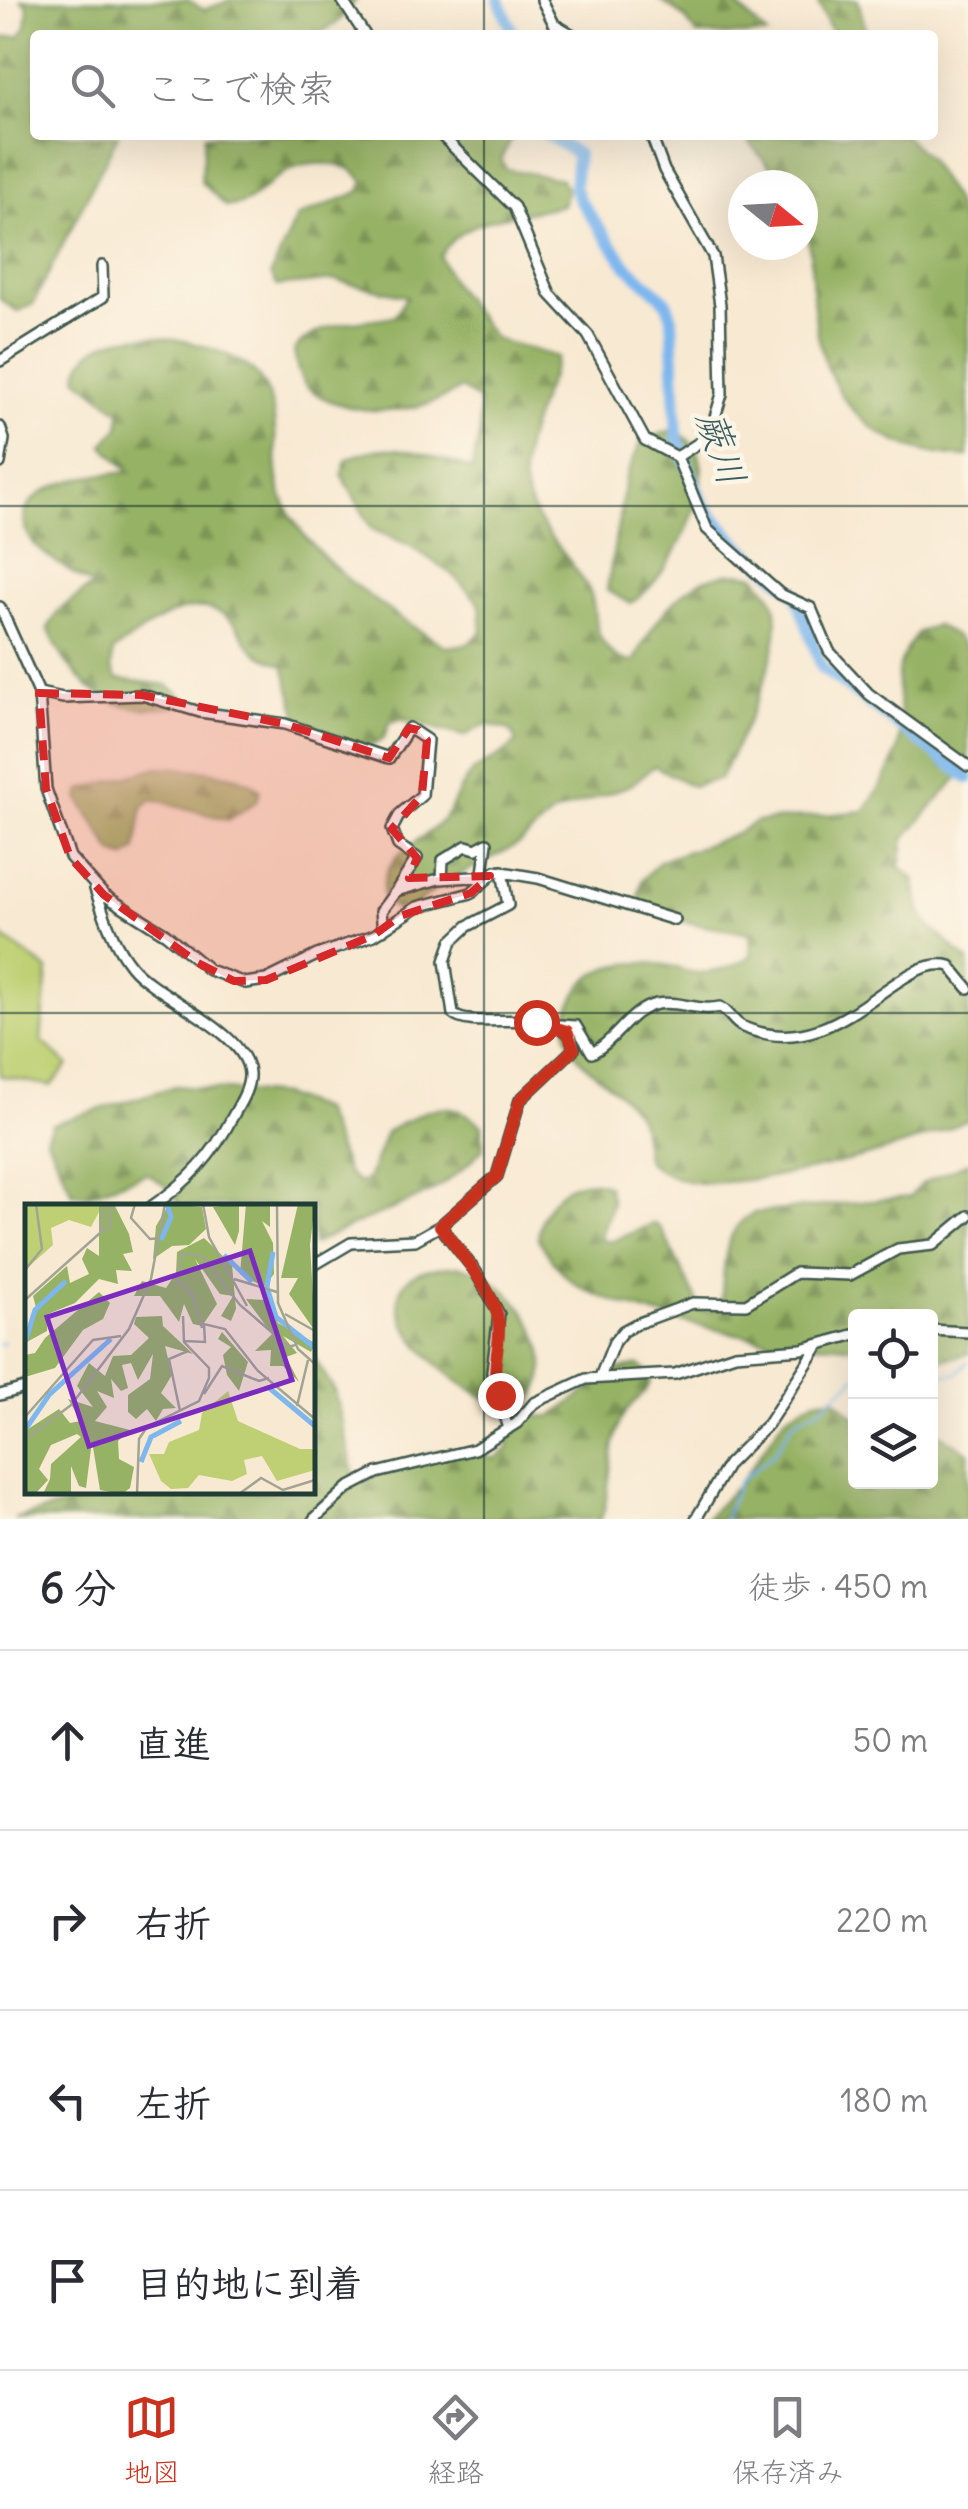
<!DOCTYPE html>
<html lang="ja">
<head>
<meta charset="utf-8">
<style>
  :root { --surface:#fff; --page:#f7f7f7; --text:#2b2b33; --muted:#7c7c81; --line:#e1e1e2; --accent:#c8321e }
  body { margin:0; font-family:Delius,"Klee One",sans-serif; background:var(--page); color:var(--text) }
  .controls { position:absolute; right:30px; bottom:30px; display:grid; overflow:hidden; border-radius:10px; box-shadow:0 10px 40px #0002 }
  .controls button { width:90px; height:90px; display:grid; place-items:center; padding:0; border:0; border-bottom:2px solid var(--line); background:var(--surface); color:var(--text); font:50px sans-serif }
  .compass { position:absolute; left:728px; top:170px; width:90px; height:90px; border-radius:50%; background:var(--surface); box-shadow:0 10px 40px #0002; rotate:108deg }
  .stop { position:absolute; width:30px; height:30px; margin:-22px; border:8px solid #c8321e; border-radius:50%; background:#fff }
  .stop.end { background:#c8321e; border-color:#fff; box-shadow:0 2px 10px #0008 }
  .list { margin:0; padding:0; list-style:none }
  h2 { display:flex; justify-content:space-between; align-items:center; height:130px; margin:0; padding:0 40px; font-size:42px }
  h2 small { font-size:32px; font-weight:400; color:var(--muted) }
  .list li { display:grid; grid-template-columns:65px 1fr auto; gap:30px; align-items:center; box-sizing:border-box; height:180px; padding:0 40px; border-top:2px solid var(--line) }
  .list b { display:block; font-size:38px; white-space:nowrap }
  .list em { font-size:32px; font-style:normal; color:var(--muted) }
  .icon { flex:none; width:55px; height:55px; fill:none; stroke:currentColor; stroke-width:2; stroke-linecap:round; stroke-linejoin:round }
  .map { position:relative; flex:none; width:968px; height:1519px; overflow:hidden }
  .search { position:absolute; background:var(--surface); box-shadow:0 10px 40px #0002; left:30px; right:30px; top:30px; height:110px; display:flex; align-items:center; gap:25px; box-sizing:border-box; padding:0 35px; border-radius:10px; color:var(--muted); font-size:38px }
  .sheet { height:850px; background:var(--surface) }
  nav { display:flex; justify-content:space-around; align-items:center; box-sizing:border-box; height:140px; border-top:2px solid var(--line); background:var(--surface); font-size:28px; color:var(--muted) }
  nav a { display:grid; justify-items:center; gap:5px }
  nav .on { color:var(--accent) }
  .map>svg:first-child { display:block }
</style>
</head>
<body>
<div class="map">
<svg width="968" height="1519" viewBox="0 0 968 1519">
  <defs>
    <pattern id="forest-firs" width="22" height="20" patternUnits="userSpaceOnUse" patternTransform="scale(2.5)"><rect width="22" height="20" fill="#96b265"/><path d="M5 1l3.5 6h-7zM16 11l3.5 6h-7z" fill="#7a9254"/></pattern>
  </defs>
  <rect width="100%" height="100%" fill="#fcf5e5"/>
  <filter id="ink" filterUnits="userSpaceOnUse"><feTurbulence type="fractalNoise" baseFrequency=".01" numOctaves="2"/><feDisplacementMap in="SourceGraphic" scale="20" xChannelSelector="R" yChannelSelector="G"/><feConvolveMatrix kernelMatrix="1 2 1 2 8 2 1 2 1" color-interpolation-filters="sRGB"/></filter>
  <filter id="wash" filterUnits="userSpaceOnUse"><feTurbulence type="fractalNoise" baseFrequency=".0048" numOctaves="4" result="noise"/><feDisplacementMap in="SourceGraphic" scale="40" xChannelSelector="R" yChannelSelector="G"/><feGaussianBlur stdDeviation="2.25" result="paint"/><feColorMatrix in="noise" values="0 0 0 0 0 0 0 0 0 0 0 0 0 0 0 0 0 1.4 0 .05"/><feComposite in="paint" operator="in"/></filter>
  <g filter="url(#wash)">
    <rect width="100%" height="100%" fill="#f8e9d2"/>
    <path fill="#bed073" stroke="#6e8654" stroke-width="2.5" d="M0,935L48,970L41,1040L68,1065L51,1086L0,1076Z"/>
    <path fill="url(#forest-firs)" stroke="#5a784c" stroke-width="2.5" d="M21,0H188L204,10L231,0H356L338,22L317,35H35V135H118L33,304L17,312L0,299V38L19,36L26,27L28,6Z
      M660,0H732L767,35H697L684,17Z
      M817,0H858L867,35H833Z
      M205,135H513L501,159L506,169L561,179L567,189L562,205C522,216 461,214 440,257L453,284L495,339L558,357C546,393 521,438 523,476C525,521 570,553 589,590C597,606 593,627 603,642C610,654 620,661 634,662C657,613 695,562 756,576C761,584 771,593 774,602C789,646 740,739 720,779L692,786L654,766L631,785L554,813L519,844L445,882L412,908L394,909L383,895C383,846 425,846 448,813C457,800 459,785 472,773C487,760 499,761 516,742L510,730L486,724L464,736L401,719L390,722L383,739L372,746L345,741L298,718L284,666C273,660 257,656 250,646C243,638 240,628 232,621C192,585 148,629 113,651L111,668L117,679L166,685L180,694V706C113,719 73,687 48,628L59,610L92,586C74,572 42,557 30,538C0,485 99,473 130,472L103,445L119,427L120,411L77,378C89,308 227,340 258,376C281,403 273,447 278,479C287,548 392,615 447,647L468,644L482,632L480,604L453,575L411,546L372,529L342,475L346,460C392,436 427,456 472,469L480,433L479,401L461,388C423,415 353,419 312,391C299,383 296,364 294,350C320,320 358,323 395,316L407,296L334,280L277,286L271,274L297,217L359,192L364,182C354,169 347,166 331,164C269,158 266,207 226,206L201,182Z
      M743,135H904L928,159L954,200L968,238V457C878,454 826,406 815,316C812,295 813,274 810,254C807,230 803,209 803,185H785Z
      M675,429C684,436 697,446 700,459C711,497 664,587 630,603L607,590L626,477L642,440Z
      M936,625L956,637L968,651V766L904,839L900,867L915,880L919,908L927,924L968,961V1120C898,1152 788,1180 711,1183C687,1184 664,1175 647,1161C643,1148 644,1126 638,1116C608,1069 535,1057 580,988C597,963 637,960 665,965C677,967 689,974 702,973C721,972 736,966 751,956L750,933C712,927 668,924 638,899L642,880L660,861L736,834L755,822L864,811C878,791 895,767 899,742C906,692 882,680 918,632Z
      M158,767C183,768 248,771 260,791L257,801L228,820L152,799L143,806L136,850L125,858L113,853L79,799L81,790Z
      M176,1086L282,1095L322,1110L348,1174L359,1183L368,1179L386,1132C424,1112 445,1092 482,1125L483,1148C436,1206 374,1209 313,1245L312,1206H180L172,1190L147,1173L86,1195L73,1193L46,1138L52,1124Z
      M968,1162V1354L931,1362L930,1316H856L855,1348C836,1343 822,1345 802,1344C758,1342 604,1307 572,1281C557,1269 548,1254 538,1239C539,1204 572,1169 608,1186L612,1203L600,1239L610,1242L655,1223L662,1230L701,1310L712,1311L721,1305C725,1272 720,1229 754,1213L910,1197L921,1184Z
      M459,1266C513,1275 575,1360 525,1408C470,1411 350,1303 420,1272C431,1267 447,1268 459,1266Z
      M313,1356L335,1391L356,1483C402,1464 444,1437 494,1459L507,1450L512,1428L530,1415L552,1417L613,1371L639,1365L651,1375C650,1395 633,1399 624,1414C607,1444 613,1487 601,1519H14L117,1492H312Z
      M817,1399H836L855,1417L856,1482H930L931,1429L968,1452V1519H705L741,1482L787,1415Z"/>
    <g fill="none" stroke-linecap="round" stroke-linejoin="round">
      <path stroke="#7db7ee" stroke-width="2.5" d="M0,1344L3,1343
        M930,1376L956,1374L968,1362
        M724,1519L739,1482L774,1453L794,1421L823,1406L856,1377"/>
      <path stroke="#7db7ee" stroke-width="12" d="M499,0L514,35
        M547,135L577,154L574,186L578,198L627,266L666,301L672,318L677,437L703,504L732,538L796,594L822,668L968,778"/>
    </g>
  </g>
  <g filter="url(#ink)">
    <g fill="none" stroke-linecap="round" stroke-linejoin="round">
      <defs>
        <path id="minor" d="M342,0L365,35
          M542,0L554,24L573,35
          M441,135L514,207L550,294L588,335L645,440L677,457L707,529L780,594L811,608L829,651L869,694L968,766
          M651,135L664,170L713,256L720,305L722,394L713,424L700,442L677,457
          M0,361L103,297L102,266
          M0,427L4,439L0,463
          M0,607L39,693L46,789L70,857L104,895L166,934L209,970L245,983L266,980L317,955L374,935L417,907L471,893L496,871L538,878L675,920
          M39,693L63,698L142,695L200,712L285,724L389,758L409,728L427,740L422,795L400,814L392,829L398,845L417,858L396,891L439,879L490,876
          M442,879L443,860L466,846L476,849L487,843L483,873
          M95,889C104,915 113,944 131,966C156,997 246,1031 249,1073C250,1088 240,1103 233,1116C213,1155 189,1182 152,1206
          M383,930L381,911L396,891
          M560,1025L576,1026L592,1053C616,1041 630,1009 657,1004C679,1000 697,1012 720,1007C730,1012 733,1023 743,1027C840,1067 895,952 950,966L968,988
          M440,1226L476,1272L499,1314L492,1372L508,1429
          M312,1266L351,1243L415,1240L440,1226L497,1176L520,1100L574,1049L571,1035C538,1007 471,1031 453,1014L445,961L452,941L468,926L508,905L502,871
          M930,1330L968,1332
          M600,1377L614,1342L623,1331L636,1324L693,1303L746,1304L796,1273L850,1275L898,1249L933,1245L968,1216
          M0,1395L28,1387
          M314,1519L348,1488L377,1473L475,1449L517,1423L534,1403L586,1379L675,1374L735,1354L802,1349L856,1334
          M696,1519L728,1464L768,1424L819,1345"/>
      </defs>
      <use href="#minor" stroke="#40574c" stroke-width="14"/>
      <use href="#minor" stroke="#fff" stroke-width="9"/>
    </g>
  </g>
  <g fill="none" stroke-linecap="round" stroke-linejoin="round" filter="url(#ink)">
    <path stroke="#c8321e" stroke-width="12" d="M500,1395C488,1367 503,1346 498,1318C495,1294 456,1246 440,1226L497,1176L520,1100L574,1049L567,1031L536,1022"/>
  </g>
  <path fill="#d62828" fill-opacity="0.2" stroke="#d62828" stroke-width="8" stroke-dasharray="20 12" stroke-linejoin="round" d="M39,693L142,695L285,724L389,758L409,728L418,730L427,740L422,795L392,829L417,858L409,878L490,876L471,893L400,916L374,935L266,980L234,981L198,963L104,895L70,857L46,789Z"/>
  <path fill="none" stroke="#1f3d34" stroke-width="2.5" stroke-opacity="0.55" d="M484,0V35M484,135V1519M0,506H968M0,1013H968"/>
  <g text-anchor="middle" stroke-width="9" stroke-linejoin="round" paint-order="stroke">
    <g font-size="38" font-style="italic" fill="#365c62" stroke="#fcf5e5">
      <text transform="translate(721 448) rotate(71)" y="13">蕨川</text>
    </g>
  </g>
  <g transform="translate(25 1204)">
    <rect width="290" height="290" fill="#f8e9d2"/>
    <path d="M0,0H74L75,6L66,23L44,16L26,24L28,41L0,66ZM203,187L213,217L275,245H290V266L252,277L237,252L219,256L222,270L207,277L174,271L163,284L146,285L136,277L124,250H139L144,238L174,226L177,209Z" fill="#bed073"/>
    <path d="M74,0H89L104,30L108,48L98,50L107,67L91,66L93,80L74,75L50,99L23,110L22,127L0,139L12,107L8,92L42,62L45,79L64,70L57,55L62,44L74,52ZM144,0L177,3L181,25L164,41L147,42L128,55L131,22ZM214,0V27L210,41L188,3ZM221,0H245V23L237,17L248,39L249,70L239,83L215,70ZM273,0H290L285,41L290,127L264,90L273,74H256ZM179,34L207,61L211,105L206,117L196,112L208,92L195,90L170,55L192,100L177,122L168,120L159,100L154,118L135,92H109L117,77L141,84L151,69L152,48ZM74,88L85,99L78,115L58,126L30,164L0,173V151L10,149L20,134ZM221,95L242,96L253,119L290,139L286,148L258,132L272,149L261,153L274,178L258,162H245L246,146L230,147L247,130ZM137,112L138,122L168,150L140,142L147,171L136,189L151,204L138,205L131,217L122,205L111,215L103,208V191L125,175L128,150L113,176L106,159L97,161L103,184L96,187L86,175L89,194L72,187L82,203L70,217L105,226L93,237L94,255L109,263L105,284L97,290L75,286L67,237L61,284L54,282L46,262V289L18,290L25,275L26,260L56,233L52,230L26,241L14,265L23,276L10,290H0V227L34,205L45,219L56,217L43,195L68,203L52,182L64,159L80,172L88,152L106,151L124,134L109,120L111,113ZM197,128L223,158L214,187L202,171L198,151L206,143L193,135Z" fill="#96b265"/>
    <path fill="none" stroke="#7db7ee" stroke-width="5" d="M136,36L146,13L142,0M248,48L242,83L251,113L290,144M199,51L227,78M0,138L10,106L41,77M243,183L290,222M0,226L24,191L86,135M116,258L126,233L156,217"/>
    <path fill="none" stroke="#a1a493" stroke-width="2.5" d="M110,0L106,14L125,35L135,34M178,0L184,33L222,102M252,0L253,99L273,145L290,160M76,27L85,24L87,0M0,66L17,45L11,0M209,75L252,88M0,96L75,29L80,0M260,110L290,127M177,124L168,92L152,76L157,50L177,52L215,101L264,143L270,141M159,137L180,138L179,120L200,125L233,167L290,215M179,190L197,162L234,177L244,174M272,202L283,156M155,207L144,155L163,147M0,213L68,136L96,132M0,236L46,201L104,125L126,75L140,0M112,290L114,235L122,223L174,197L184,174V164L159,138L158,112M214,290L236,274L258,286L290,276"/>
    <path fill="#7b2cbf" fill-opacity="0.15" stroke="#7b2cbf" stroke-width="5" d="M225,47L267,176L64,242L22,113Z"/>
    <rect width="290" height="290" fill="none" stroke="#1f3d34" stroke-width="5"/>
  </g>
</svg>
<div class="controls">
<button><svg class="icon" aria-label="locate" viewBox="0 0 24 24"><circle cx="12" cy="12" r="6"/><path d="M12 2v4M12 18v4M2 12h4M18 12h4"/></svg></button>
<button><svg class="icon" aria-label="layers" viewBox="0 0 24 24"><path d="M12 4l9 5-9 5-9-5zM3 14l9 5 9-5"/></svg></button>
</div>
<svg class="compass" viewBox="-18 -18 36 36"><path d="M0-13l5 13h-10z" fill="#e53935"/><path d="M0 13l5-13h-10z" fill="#7c7c81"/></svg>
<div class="stop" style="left:536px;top:1022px"></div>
<div class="stop end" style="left:500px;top:1395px"></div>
<div class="search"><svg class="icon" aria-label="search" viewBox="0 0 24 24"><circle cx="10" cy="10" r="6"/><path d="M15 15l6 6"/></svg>ここで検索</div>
</div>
<section class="sheet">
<h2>6 分<small>徒歩 · 450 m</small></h2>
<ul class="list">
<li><svg class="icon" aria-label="ahead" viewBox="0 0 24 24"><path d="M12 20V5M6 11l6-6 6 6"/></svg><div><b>直進</b></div><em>50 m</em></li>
<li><svg class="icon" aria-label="right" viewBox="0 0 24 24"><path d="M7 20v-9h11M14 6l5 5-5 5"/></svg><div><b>右折</b></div><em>220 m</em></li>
<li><svg class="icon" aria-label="left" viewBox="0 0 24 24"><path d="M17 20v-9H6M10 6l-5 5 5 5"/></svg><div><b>左折</b></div><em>180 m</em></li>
<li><svg class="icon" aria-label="arrive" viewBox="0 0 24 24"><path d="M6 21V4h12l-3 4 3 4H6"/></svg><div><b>目的地に到着</b></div></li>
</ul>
</section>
<nav>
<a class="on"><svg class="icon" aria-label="map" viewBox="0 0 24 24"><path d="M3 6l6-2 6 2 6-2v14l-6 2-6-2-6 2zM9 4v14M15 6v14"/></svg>地図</a>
<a><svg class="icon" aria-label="directions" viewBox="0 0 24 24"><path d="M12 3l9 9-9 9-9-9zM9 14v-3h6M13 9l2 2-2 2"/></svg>経路</a>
<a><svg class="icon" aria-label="saved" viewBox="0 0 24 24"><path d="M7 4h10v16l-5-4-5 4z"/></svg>保存済み</a>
</nav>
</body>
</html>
